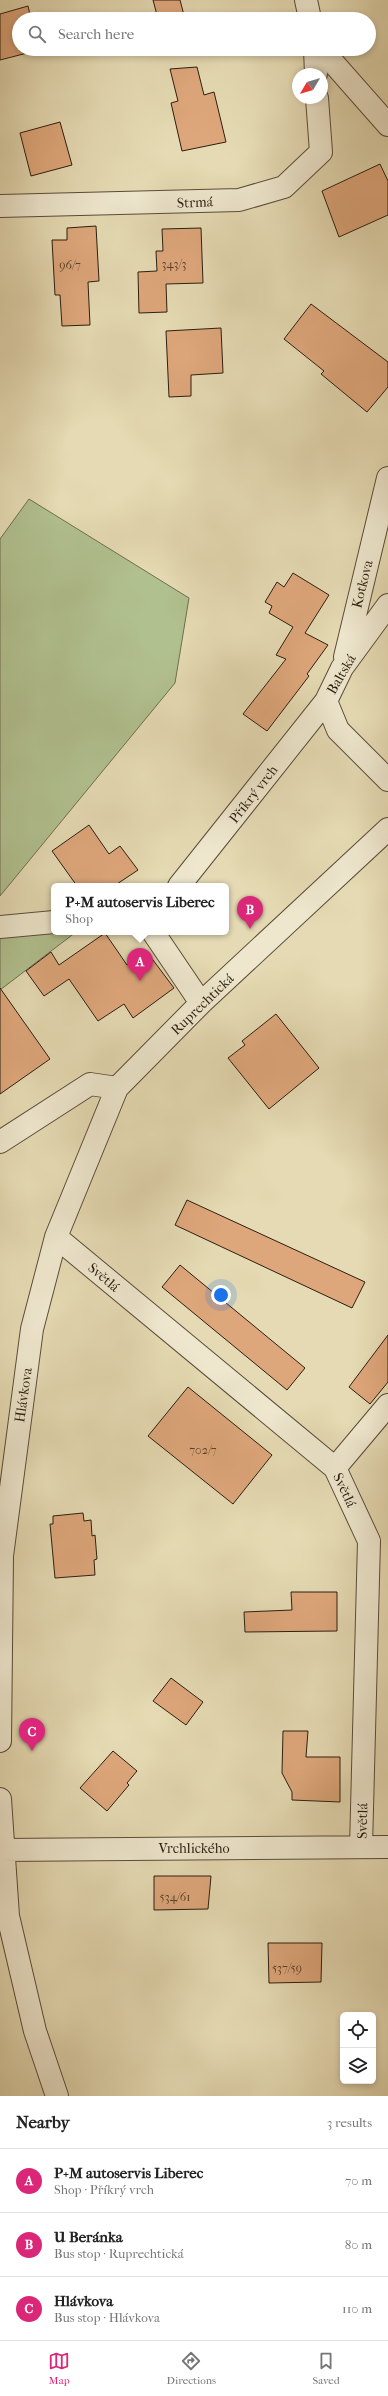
<!DOCTYPE html>
<html lang="en">
<head>
<meta charset="utf-8">
<style>
  :root { --surface:#fff; --page:#f6f6f6; --text:#222; --muted:#767676; --line:#e0e0e0; --accent:#db2777 }
  body { margin:0; font-family:"IM FELL French Canon",serif; background:var(--page); color:var(--text) }
  .controls { position:absolute; right:12px; bottom:12px; display:grid; overflow:hidden; border-radius:6px; box-shadow:0 2px 6px #0003 }
  .controls button { width:36px; height:36px; display:grid; place-items:center; padding:0; border:0; border-bottom:1px solid var(--line); background:var(--surface); color:var(--text); font:20px sans-serif }
  .compass { position:absolute; left:292px; top:68px; width:36px; height:36px; border-radius:50%; background:var(--surface); box-shadow:0 2px 6px #0003; rotate:232deg }
  .you { position:absolute; left:221px; top:1295px; width:14px; height:14px; margin:-10px; border:3px solid #fff; border-radius:50%; background:#1a73e8; box-shadow:0 0 0 6px #1a73e833 }
  .badge { display:grid; place-items:center; width:26px; height:26px; border-radius:50%; background:var(--accent); color:#fff; font-size:13px; font-weight:700 }
  .pin { position:absolute; translate:-50% -33px; filter:drop-shadow(0 1px 2px #0008) }
  .pin::after { content:''; position:absolute; top:21px; width:14px; height:12px; background:inherit; clip-path:polygon(0 0,100% 0,50% 100%) }
  .popup { position:absolute; left:51px; top:883px; width:178px; height:52px; box-sizing:border-box; display:grid; place-content:center; border-radius:6px; background:var(--surface); filter:drop-shadow(0 1px 3px #0005); font-size:13px; white-space:nowrap; color:var(--muted) }
  .popup b { font-size:15px; color:var(--text) }
  .popup::after { content:''; position:absolute; left:50%; top:100%; margin-left:-8px; border:8px solid transparent; border-top-color:var(--surface) }
  .list { margin:0; padding:0; list-style:none }
  h2 { display:flex; justify-content:space-between; align-items:center; height:52px; margin:0; padding:0 16px; font-size:17px }
  h2 small { font-size:13px; font-weight:400; color:var(--muted) }
  .list li { display:grid; grid-template-columns:26px 1fr auto; gap:12px; align-items:center; box-sizing:border-box; height:64px; padding:0 16px; border-top:1px solid var(--line) }
  .list b { display:block; font-size:15px; white-space:nowrap }
  .list p { margin:0; font-size:13px; white-space:nowrap; color:var(--muted) }
  .list em { font-size:13px; font-style:normal; color:var(--muted) }
  .icon { flex:none; width:22px; height:22px; fill:none; stroke:currentColor; stroke-width:2; stroke-linecap:round; stroke-linejoin:round }
  .map { position:relative; flex:none; width:388px; height:2096px; overflow:hidden }
  .search { position:absolute; background:var(--surface); box-shadow:0 2px 6px #0003; left:12px; right:12px; top:12px; height:44px; display:flex; align-items:center; gap:10px; box-sizing:border-box; padding:0 14px; border-radius:22px; color:var(--muted); font-size:15px }
  .sheet { height:244px; background:var(--surface) }
  nav { display:flex; justify-content:space-around; align-items:center; box-sizing:border-box; height:56px; border-top:1px solid var(--line); background:var(--surface); font-size:11px; color:var(--muted) }
  nav a { display:grid; justify-items:center; gap:2px }
  nav .on { color:var(--accent) }
  .map>svg:first-child { display:block }
</style>
</head>
<body>
<div class="map">
<svg width="388" height="2096" viewBox="0 0 388 2096">
  <rect width="100%" height="100%" fill="#e5dab3"/>
  <filter id="stains"><feTurbulence type="fractalNoise" baseFrequency=".005" numOctaves="4"/><feColorMatrix values="0 0 0 0 .2 0 0 0 0 .09 0 0 0 0 .02 0 0 0 .5 -.17"/></filter>
  <radialGradient id="worn" r=".72"><stop offset=".6" stop-color="#630" stop-opacity="0"/><stop offset="1" stop-color="#630" stop-opacity=".3"/></radialGradient>
  <path fill="#b1c08f" stroke="#6e6f50" d="M29,499L189,598L175,683L0,896V539Z
    M54,932H76L0,990V934Z"/>
  <path fill="#dea77b" stroke="#2b1e10" d="M153,0H180L185,19H158Z
    M28,6L31,19H19V49L39,50L0,60V14Z
    M165,49H180L166,53Z
    M197,67L204,95L214,92L226,142L182,151L171,103L178,101L170,69Z
    M60,122L72,165L31,176L20,133Z
    M380,164L388,181V215L339,237L322,191Z
    M96,226L99,281L88,282L90,325L62,326L60,295H55L52,240H67V228Z
    M201,228L203,283L166,284L167,312L139,313L138,272L157,271L156,251H163L162,229Z
    M311,304L388,362V387L367,412L321,374L324,371L284,339Z
    M221,328L223,373L191,375V396L169,397L166,331Z
    M293,573L329,595L305,633L328,645L307,674L309,676L267,731L243,714L286,659L276,655L293,627L269,613L272,606L265,602L277,582L284,587Z
    M89,825L109,854L120,846L138,870L114,886H77L52,851Z
    M105,933L127,965L147,952L174,988L133,1018L124,1004L98,1021L69,979L44,996L26,971L51,952L59,965Z
    M0,988L50,1059L0,1094Z
    M276,1014L319,1068L269,1109L228,1058L245,1045L242,1041Z
    M187,1200L365,1282L352,1308L175,1225Z
    M180,1265L305,1368L287,1390L162,1287Z
    M388,1335V1382L370,1404L349,1387Z
    M188,1387L272,1455L233,1504L148,1436Z
    M83,1513L84,1521L91,1520L92,1536L95,1535L97,1559L94,1560L95,1575L55,1578L50,1524H53V1516Z
    M291,1592H337V1631L245,1632L244,1612L292,1610Z
    M171,1678L203,1702L186,1725L153,1701Z
    M283,1731H308L306,1757H340V1802L292,1800V1792L282,1773Z
    M113,1751L137,1771L127,1783L129,1785L107,1811L80,1788Z
    M154,1876H211L208,1909L154,1910Z
    M268,1943H322L321,1982L269,1983Z"/>
  <g fill="none" stroke-linecap="round" stroke-linejoin="round">
    <defs>
      <path id="minor" d="M306,0L310,19
        M315,49L316,74
        M321,49L388,125
        M0,206L239,200L284,187L321,152L317,98
        M388,605L342,668L326,701L338,730L388,780
        M345,657L388,478
        M179,886L326,701
        M0,927L54,922
        M153,932L201,1003
        M0,1142L90,1084L117,1088
        M56,1237L335,1468L369,1541L361,1847
        M335,1468L388,1405
        M0,1741L2,1556L32,1329L56,1237L117,1088L201,1003L388,829
        M0,1799L8,1916L35,2031L57,2096
        M0,1850L388,1847"/>
    </defs>
    <use href="#minor" stroke="#5a4d39" stroke-width="24"/>
    <use href="#minor" stroke="#eee7ce" stroke-width="22"/>
  </g>
  <g text-anchor="middle" stroke-width="3" stroke-linejoin="round" paint-order="stroke">
    <g font-size="12" fill="#58402b">
      <text x="174" y="268">343/3</text>
      <text x="70" y="269">96/7</text>
      <text x="203" y="1454">702/7</text>
      <text x="175" y="1901">534/61</text>
      <text x="287" y="1972">537/59</text>
    </g>
    <g font-size="14" fill="#2b1e10" stroke="#eee7ce">
      <text transform="translate(195 202) rotate(-2)" y="5">Strmá</text>
      <text transform="translate(362 584) rotate(-76)" y="5">Kotkova</text>
      <text transform="translate(341 674) rotate(-60)" y="5">Baltská</text>
      <text transform="translate(253 794) rotate(-52)" y="5">Příkrý vrch</text>
      <text transform="translate(202 1004) rotate(-44)" y="5">Ruprechtická</text>
      <text transform="translate(104 1277) rotate(40)" y="5">Světlá</text>
      <text transform="translate(23 1395) rotate(-82)" y="5">Hlávkova</text>
      <text transform="translate(345 1490) rotate(65)" y="5">Světlá</text>
      <text transform="translate(362 1821) rotate(-89)" y="5">Světlá</text>
      <text x="194" y="1853">Vrchlického</text>
    </g>
  </g>
  <rect width="100%" height="100%" filter="url(#stains)"/>
  <rect width="100%" height="100%" fill="url(#worn)"/>
</svg>
<div class="controls">
<button><svg class="icon" aria-label="locate" viewBox="0 0 24 24"><circle cx="12" cy="12" r="6"/><path d="M12 2v4M12 18v4M2 12h4M18 12h4"/></svg></button>
<button><svg class="icon" aria-label="layers" viewBox="0 0 24 24"><path d="M12 4l9 5-9 5-9-5zM3 14l9 5 9-5"/></svg></button>
</div>
<svg class="compass" viewBox="-18 -18 36 36"><path d="M0-13l5 13h-10z" fill="#e53935"/><path d="M0 13l5-13h-10z" fill="#767676"/></svg>
<div class="you"></div>
<div class="pin badge" style="left:140px;top:981px">A</div>
<div class="popup"><b>P+M autoservis Liberec</b>Shop</div>
<div class="pin badge" style="left:250px;top:929px">B</div>
<div class="pin badge" style="left:32px;top:1751px">C</div>
<div class="search"><svg class="icon" aria-label="search" viewBox="0 0 24 24"><circle cx="10" cy="10" r="6"/><path d="M15 15l6 6"/></svg>Search here</div>
</div>
<section class="sheet">
<h2>Nearby<small>3 results</small></h2>
<ul class="list">
<li><span class="badge">A</span><div><b>P+M autoservis Liberec</b><p>Shop · Příkrý vrch</p></div><em>70 m</em></li>
<li><span class="badge">B</span><div><b>U Beránka</b><p>Bus stop · Ruprechtická</p></div><em>80 m</em></li>
<li><span class="badge">C</span><div><b>Hlávkova</b><p>Bus stop · Hlávkova</p></div><em>110 m</em></li>
</ul>
</section>
<nav>
<a class="on"><svg class="icon" aria-label="map" viewBox="0 0 24 24"><path d="M3 6l6-2 6 2 6-2v14l-6 2-6-2-6 2zM9 4v14M15 6v14"/></svg>Map</a>
<a><svg class="icon" aria-label="directions" viewBox="0 0 24 24"><path d="M12 3l9 9-9 9-9-9zM9 14v-3h6M13 9l2 2-2 2"/></svg>Directions</a>
<a><svg class="icon" aria-label="saved" viewBox="0 0 24 24"><path d="M7 4h10v16l-5-4-5 4z"/></svg>Saved</a>
</nav>
</body>
</html>
